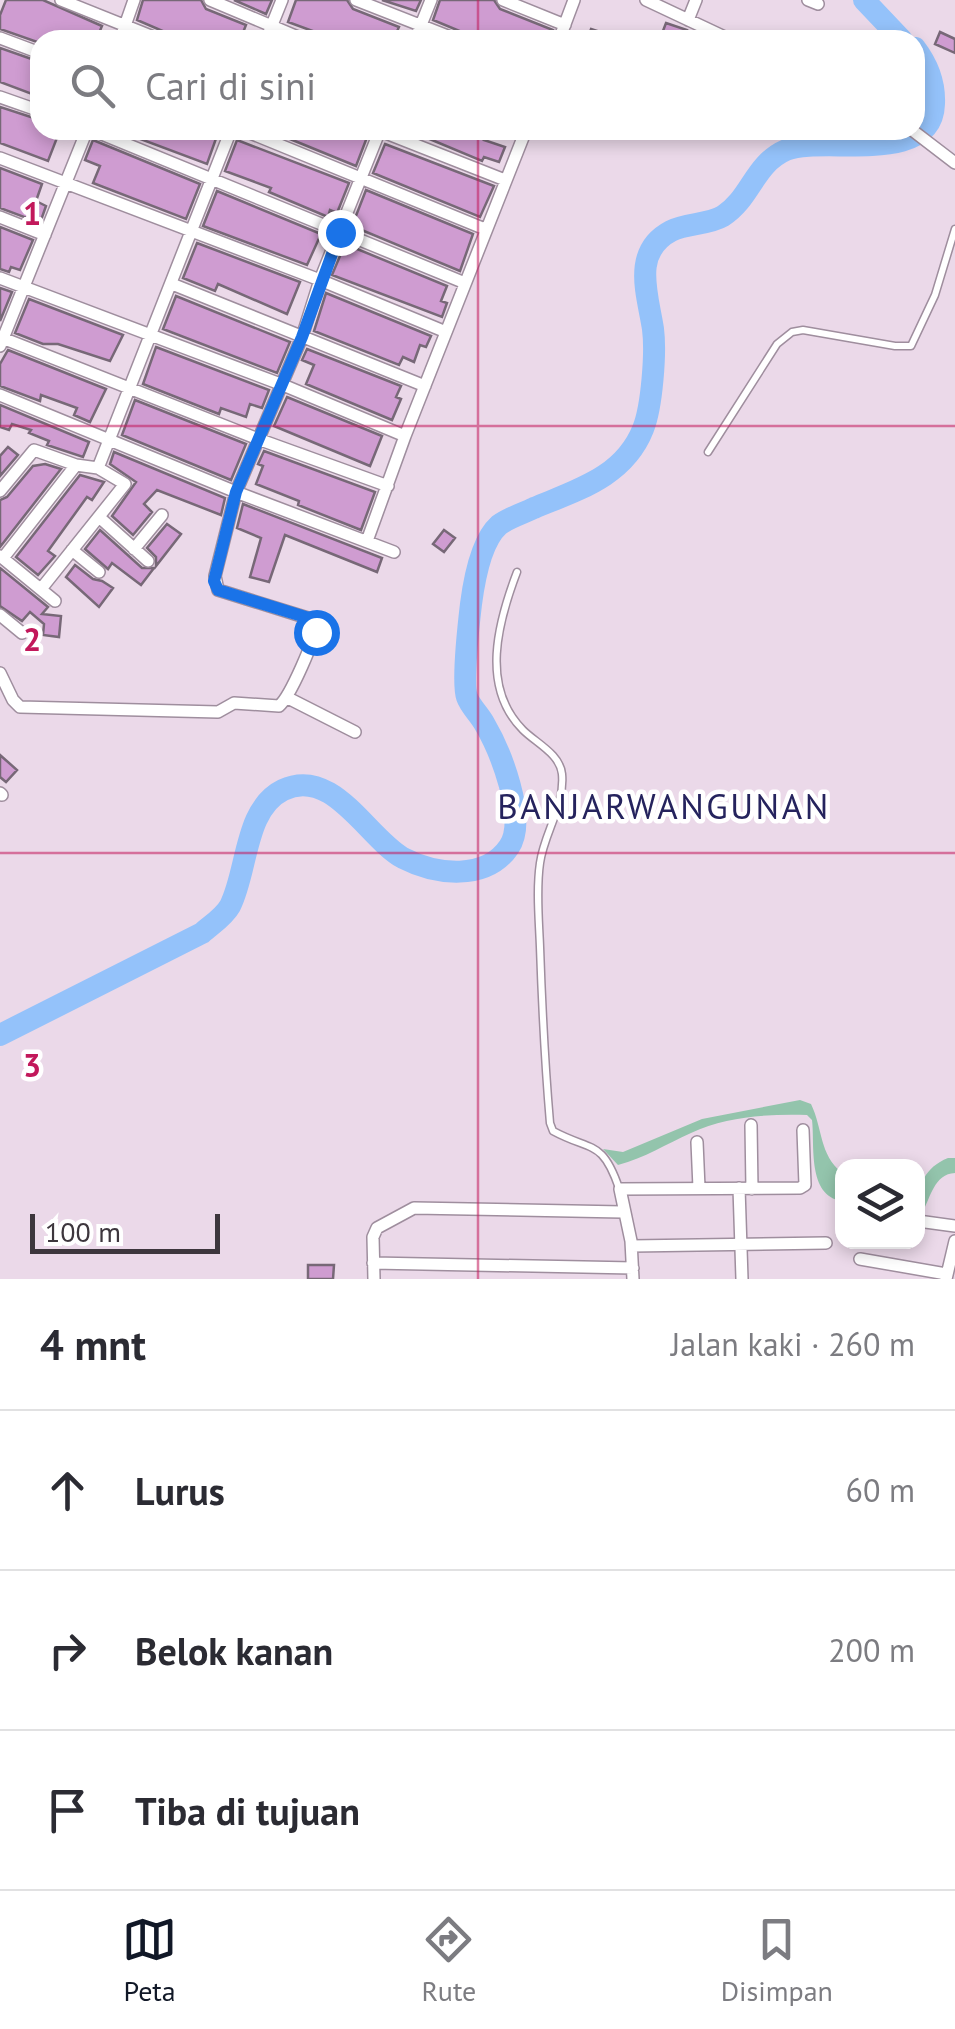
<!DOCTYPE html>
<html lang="id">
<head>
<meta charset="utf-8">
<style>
  :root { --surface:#fff; --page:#f7f7f7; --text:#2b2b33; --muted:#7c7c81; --line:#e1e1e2; --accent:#111827 }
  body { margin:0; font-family:"PT Sans",sans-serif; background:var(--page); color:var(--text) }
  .controls { position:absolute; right:30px; bottom:30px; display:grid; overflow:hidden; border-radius:20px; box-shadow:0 5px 15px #0003 }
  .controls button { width:90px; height:90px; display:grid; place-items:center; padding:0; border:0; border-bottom:2px solid var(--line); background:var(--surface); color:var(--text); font:50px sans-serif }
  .scale { position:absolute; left:30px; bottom:25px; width:190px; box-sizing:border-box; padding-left:10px; border:5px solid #3d363d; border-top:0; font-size:28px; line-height:35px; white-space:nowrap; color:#3d363d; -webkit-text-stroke:8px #fff; paint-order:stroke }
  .stop { position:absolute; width:30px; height:30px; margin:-22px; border:8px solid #1a73e8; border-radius:50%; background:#fff }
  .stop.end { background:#1a73e8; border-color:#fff; box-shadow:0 2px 10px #0008 }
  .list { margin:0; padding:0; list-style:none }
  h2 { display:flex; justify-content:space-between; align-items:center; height:130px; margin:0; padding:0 40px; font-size:42px }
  h2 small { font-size:32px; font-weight:400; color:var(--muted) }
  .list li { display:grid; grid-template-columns:65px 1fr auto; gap:30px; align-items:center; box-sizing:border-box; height:160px; padding:0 40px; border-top:2px solid var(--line) }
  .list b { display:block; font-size:38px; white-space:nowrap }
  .list em { font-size:32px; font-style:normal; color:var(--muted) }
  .icon { flex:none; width:55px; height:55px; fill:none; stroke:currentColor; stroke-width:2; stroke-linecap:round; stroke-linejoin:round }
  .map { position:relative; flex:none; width:955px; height:1279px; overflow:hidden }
  .search { position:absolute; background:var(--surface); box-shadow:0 5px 15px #0003; left:30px; right:30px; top:30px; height:110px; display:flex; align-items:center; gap:25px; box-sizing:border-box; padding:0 35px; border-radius:30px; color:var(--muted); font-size:38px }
  .sheet { height:610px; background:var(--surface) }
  nav { display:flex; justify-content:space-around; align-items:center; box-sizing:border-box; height:140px; border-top:2px solid var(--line); background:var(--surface); font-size:28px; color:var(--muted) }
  nav a { display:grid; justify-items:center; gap:5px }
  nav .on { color:var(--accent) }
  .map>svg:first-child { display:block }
</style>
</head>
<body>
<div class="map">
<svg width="955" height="1279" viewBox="0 0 955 1279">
  <rect width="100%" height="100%" fill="#ebd9e9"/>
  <path fill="#93c4ac" d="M800,1100L811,1104C823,1129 819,1154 842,1173V1201C807,1196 815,1145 812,1120L807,1115C768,1114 727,1116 691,1133C666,1144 645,1158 618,1165L603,1149L623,1152L702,1119Z
    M948,1158H955V1173C934,1174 931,1197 922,1213L918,1212C917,1188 923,1168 948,1158Z"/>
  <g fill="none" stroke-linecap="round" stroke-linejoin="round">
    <path stroke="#94c2fa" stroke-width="22" d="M864,0L902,40
      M0,1035L202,933C211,925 224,917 230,906C248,871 244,809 283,790C333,766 367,838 403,858C436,875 486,881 509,847C528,819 500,750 484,723C479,714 470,706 467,697C462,684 469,621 471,604C474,581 481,541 499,525C508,518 524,513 534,508C577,490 624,477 643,429C652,407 656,352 653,329C648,295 631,252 671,231C686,223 708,225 723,216C751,198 754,164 786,150C821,135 932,167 934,104C935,82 928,65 915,48"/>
  </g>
  <path fill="#cf9cd1" stroke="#776877" stroke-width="2.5" d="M6,0H43L102,26L96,40H40V43L0,29V15Z
    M143,0H201L206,9L246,25L240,40H170L165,32L137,20Z
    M234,0H272L266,14Z
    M296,0H347L353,9L399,27L393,40H337L288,22Z
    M382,0H421L416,11Z
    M440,0H494L500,9L553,30L550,40H467L462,32L433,20Z
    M666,23L687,30L684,40L661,36Z
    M591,29L618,38V40H587Z
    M940,32L955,39V53L935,44Z
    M0,48L40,62V97L0,82Z
    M0,107L40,120V130H60L48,161L0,143Z
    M219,130L207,164L119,131L120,130Z
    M268,130H369V132L356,166Z
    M408,130H489L484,140L505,147L499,162L484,157L482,161Z
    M93,140L200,184L186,219L93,183L100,166L85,160Z
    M237,140L349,183L337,213L330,210L328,217L269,192L271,188L225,171Z
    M385,144L494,186L480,217L373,173Z
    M0,168L42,184L36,201L46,206L40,223L0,208Z
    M366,190L473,234L460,271L352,226Z
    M217,191L321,234L307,265L203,226Z
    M0,227L33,240L20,270L11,267L9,272L0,269Z
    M197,243L300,282L287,314L218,284L215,291L183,278Z
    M345,244L447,286L441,301L447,303L442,317L332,275Z
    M0,288L12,292L0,321Z
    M326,293L431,336L426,347L420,345L414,362L403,357L399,365L314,331Z
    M176,296L290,342L277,373L163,329Z
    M29,299L123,335L110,361L58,344H43L15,333Z
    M156,347L269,390L262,408L250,404L246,417L221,408L219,414L143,384Z
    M307,349L401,386L396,397L401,399L392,420L306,384L314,365L302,360Z
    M8,350L106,389L90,422L74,415L77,408L41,395L40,401L0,386V364Z
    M287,397L382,436L370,466L274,426Z
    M135,400L246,444L231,480L122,435Z
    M0,405L89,442L83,457L47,445L49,441L29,433L31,430L12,424L9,430L0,427Z
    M8,447L18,455L0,476V456Z
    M264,451L375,492L361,530L298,505L299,501L256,484L263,466L258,464Z
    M114,452L225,498L221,515L157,490L144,504L152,512L133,535L112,516L136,482L110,464Z
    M45,464L61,469L0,547V500L7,497L33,466Z
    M80,475L104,482L92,500L87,497L66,526L48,551L55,556L38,575L16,557Z
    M243,504L382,558L377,572L285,535L269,582L250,577L261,538L237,528Z
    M167,524L181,534L156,566V557L147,548Z
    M100,530L142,568H154L141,585L112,563L108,569L85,549Z
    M444,530L455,538L444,552L433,544Z
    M75,565L93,579L102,581L113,588L99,607L66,577Z
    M0,568L48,607L42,614L61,616L59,637L43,635L44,624L30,612L22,621L0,606Z
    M0,755L17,770L6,782L0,777Z
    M308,1265H334L333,1279H308Z"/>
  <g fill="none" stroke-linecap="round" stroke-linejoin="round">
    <defs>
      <path id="service" d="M708,452L777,344L792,332L803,330L895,346H911L935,295L955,229
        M517,572C498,622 480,687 523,730C536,743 560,754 562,774C565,806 544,833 540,863C536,890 539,920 540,947C542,1006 545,1065 550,1123L553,1131C592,1152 602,1139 619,1188"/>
      <path id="minor" d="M61,0L161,40
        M210,0L305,40
        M356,0L458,40
        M503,0L565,25
        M646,0L731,40
        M808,0L818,4
        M688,20L696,0
        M0,38L40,53
        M120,40L134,0
        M266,40L282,0
        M415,40L431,0
        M559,40L574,0
        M0,97L40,111
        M92,130L465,283
        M243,130L485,229
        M378,130L505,180
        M912,130L955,163
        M0,158L320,280L446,332
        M0,217L45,235
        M0,278L283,385L405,436
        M172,284L425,386
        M0,337L258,439L388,486
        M0,346L87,130
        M0,395L236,492L394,552
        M98,468L231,130
        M0,491L34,450L76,465L98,468L125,484L41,589
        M99,517L148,561
        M367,541L405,436L526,130
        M134,549L162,515
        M72,550L99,572
        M0,556L55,601
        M3,558L76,465
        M0,615L22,633
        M0,673L13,700L20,707L218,712L234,703L279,706C290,697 316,638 316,624L311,619L218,590L215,576L236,492L302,337L320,280L380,130
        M288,698L355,732
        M0,793L2,795
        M751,1125L752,1189
        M697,1142L699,1188
        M739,1188L742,1279
        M918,1221L955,1226
        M632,1246L826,1243
        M860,1259L946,1274
        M373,1263L633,1268
        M374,1279L373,1237L377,1228L414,1208L622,1212
        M633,1279L631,1241L620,1189L800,1188L805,1185L803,1130
        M946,1279L955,1241"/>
    </defs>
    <use href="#service" stroke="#9f8e9e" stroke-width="9"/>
    <use href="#minor" stroke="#9f8e9e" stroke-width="14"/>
    <use href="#service" stroke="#fff" stroke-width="6"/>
    <use href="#minor" stroke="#fff" stroke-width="11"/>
  </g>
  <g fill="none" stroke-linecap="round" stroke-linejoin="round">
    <path stroke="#1a73e8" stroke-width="12" d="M316,632L312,619L218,590L214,581L236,492L302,337L340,232"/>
  </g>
  <path fill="none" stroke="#c2185b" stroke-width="2.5" stroke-opacity="0.55" d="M478,0V40M478,130V1279M0,426H955M0,853H955"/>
  <g text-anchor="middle" stroke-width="9" stroke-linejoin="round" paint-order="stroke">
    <g font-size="35" letter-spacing="2.5" fill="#25235d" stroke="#fff">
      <text x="664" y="819">BANJARWANGUNAN</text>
    </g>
  </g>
  <g font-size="32" text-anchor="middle" font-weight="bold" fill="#c2185b" stroke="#fff" stroke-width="9" stroke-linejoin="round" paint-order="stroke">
    <text x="32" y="225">1</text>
    <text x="32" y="651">2</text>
    <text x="32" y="1077">3</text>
  </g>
</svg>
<div class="controls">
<button><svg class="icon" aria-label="layers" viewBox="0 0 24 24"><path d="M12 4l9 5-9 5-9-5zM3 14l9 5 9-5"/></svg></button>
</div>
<div class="scale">100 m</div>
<div class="stop" style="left:316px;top:632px"></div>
<div class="stop end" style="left:340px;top:232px"></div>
<div class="search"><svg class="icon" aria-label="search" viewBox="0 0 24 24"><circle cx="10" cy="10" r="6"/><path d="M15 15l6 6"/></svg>Cari di sini</div>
</div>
<section class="sheet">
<h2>4 mnt<small>Jalan kaki · 260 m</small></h2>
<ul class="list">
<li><svg class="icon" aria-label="ahead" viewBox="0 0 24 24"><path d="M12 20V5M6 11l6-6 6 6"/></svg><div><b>Lurus</b></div><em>60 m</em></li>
<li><svg class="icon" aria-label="right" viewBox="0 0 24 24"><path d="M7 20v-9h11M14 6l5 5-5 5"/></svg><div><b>Belok kanan</b></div><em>200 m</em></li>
<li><svg class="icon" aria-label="arrive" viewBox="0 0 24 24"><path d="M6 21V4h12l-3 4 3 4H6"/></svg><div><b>Tiba di tujuan</b></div></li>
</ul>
</section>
<nav>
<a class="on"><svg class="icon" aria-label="map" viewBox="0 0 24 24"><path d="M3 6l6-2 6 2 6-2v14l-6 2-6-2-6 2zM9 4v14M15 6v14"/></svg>Peta</a>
<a><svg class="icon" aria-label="directions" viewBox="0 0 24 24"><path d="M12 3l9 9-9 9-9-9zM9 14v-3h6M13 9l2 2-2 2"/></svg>Rute</a>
<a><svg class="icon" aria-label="saved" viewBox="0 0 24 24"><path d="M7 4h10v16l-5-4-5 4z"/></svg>Disimpan</a>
</nav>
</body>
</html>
